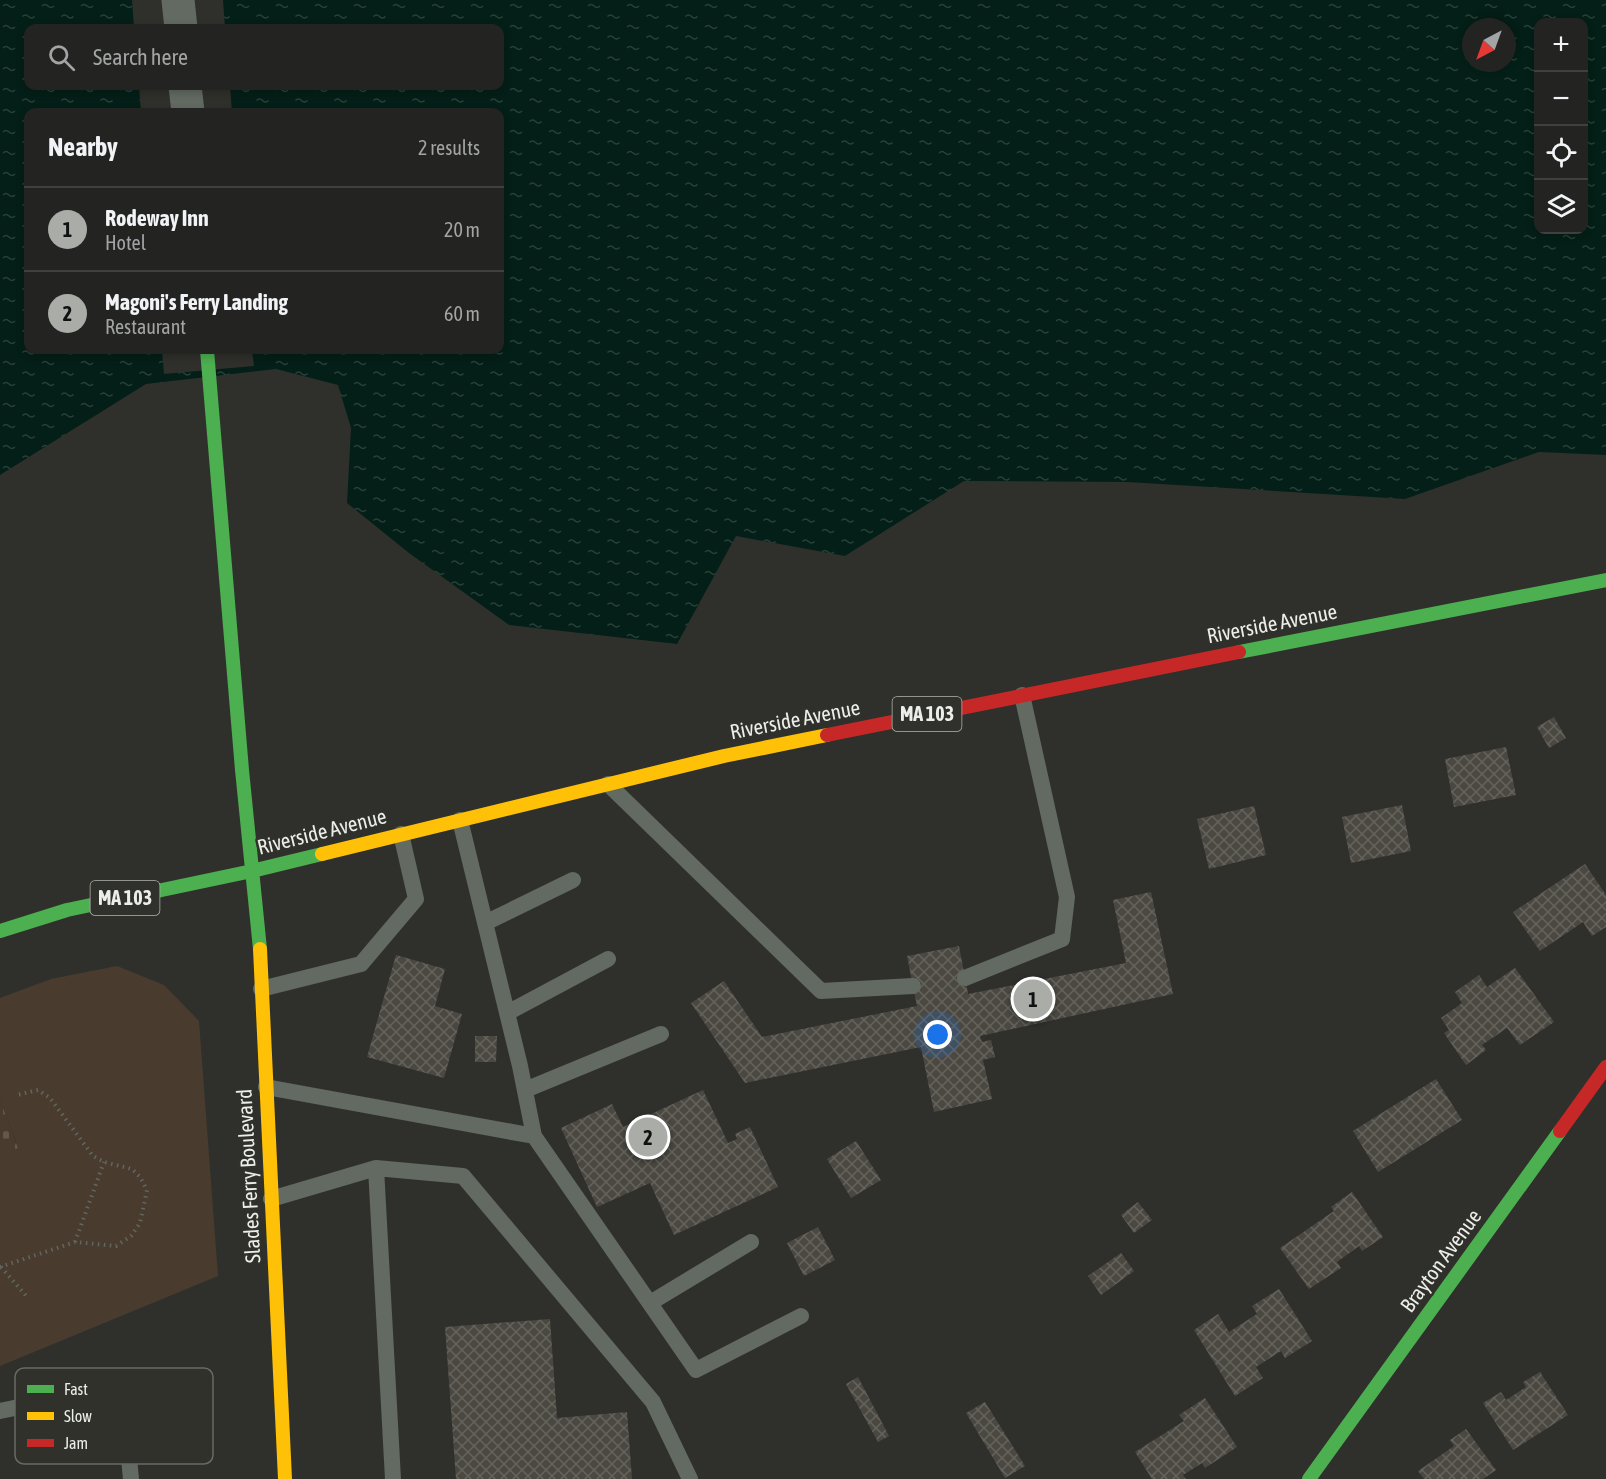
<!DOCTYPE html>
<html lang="en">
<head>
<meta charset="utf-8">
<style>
  :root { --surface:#232421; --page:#2b2c2a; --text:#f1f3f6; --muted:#a3a4a5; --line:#40413f; --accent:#aaaca7 }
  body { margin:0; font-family:"Asap Condensed",sans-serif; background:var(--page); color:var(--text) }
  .controls { position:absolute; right:18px; top:18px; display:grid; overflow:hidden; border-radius:12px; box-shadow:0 3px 9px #0003 }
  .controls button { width:54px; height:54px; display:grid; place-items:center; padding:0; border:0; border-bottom:2px solid var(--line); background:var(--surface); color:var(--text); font:30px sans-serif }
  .compass { position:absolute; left:1462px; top:18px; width:54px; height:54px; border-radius:50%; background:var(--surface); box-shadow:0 3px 9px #0003; rotate:221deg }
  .you { position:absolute; left:938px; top:1035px; width:21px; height:21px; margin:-15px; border:4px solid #fff; border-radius:50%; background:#1a73e8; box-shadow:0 0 0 9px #1a73e833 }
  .badge { display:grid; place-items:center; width:39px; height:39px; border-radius:50%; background:var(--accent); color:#111; font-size:20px; font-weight:700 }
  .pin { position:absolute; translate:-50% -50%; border:3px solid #fff; box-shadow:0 2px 6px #0006 }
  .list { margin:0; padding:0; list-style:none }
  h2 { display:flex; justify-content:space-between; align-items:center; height:78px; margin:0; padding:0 24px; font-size:26px }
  h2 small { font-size:20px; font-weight:400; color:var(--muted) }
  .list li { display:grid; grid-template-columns:39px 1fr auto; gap:18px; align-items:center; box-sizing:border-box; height:84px; padding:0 24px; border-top:2px solid var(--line) }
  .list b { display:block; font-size:22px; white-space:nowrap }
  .list p { margin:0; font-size:20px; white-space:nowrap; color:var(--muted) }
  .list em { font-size:20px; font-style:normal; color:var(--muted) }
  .icon { flex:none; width:33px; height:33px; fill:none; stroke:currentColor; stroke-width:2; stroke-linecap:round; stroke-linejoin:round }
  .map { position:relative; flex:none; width:1606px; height:1479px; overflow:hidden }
  .search { position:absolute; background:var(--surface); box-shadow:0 3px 9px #0003; left:24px; top:24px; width:480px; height:66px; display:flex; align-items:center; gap:15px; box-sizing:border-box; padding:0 21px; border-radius:12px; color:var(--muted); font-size:22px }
  .panel { position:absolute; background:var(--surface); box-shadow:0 3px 9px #0003; left:24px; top:108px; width:480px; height:246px; border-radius:12px }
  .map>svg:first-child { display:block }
</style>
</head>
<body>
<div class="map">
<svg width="1606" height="1479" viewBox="0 0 1606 1479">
  <defs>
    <pattern id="cemetery-stones" width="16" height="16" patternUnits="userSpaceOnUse" patternTransform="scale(1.5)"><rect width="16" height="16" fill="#493c2f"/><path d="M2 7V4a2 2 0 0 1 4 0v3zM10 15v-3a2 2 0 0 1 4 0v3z" fill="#63584d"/></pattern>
    <pattern id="water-ripples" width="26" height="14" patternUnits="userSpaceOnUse" patternTransform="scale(1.5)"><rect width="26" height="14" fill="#041f17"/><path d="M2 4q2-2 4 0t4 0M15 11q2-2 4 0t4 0" fill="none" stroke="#294039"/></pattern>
    <pattern id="building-cross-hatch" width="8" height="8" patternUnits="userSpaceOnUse" patternTransform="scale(1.5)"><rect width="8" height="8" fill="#4a4841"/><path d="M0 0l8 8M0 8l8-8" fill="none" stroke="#64635c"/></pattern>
  </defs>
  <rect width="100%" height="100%" fill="#2f302c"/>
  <path fill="#493c2f" d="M117,966L164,985L199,1021L218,1276L0,1366V1154L18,1147L0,1100V998L51,979Z"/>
  <path fill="url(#cemetery-stones)" d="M0,1100L18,1148L0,1154Z"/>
  <path fill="url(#water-ripples)" fill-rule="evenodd" d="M0,0H1606V455L1539,452L1405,499L1127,482L964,481L845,556L736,536L677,644L509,625L409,553L347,503L351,428L338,385L276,369L146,384L0,475ZM1538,22H1584V230H1538ZM1471,27H1507V63H1471ZM28,28H500V86H28ZM28,112H500V350H28Z"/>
  <path fill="#2f302c" d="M132,0H223L225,28H134Z
    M139,86H230L232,112H141Z
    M162,350H252L254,366L164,374Z"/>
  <path fill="url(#building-cross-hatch)" d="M1554,717L1566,738L1549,748L1537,727Z
    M1506,747L1516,795L1454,807L1445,759Z
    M1402,805L1411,851L1351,863L1342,817Z
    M1254,806L1266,855L1209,869L1197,819Z
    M1585,864L1606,895V927L1592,936L1583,922L1540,951L1513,912Z
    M1151,892L1173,994L980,1036L982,1042L991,1040L995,1057L983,1060L992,1099L934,1112L921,1047L745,1083L691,1003L724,981L762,1037L917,1006L907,956L959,946L968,994L1126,963L1113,900Z
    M396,955L445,969L435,1006L462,1014L444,1078L367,1057Z
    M1515,968L1554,1022L1520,1045L1507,1028L1482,1045L1486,1050L1466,1065L1444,1033L1449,1030L1441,1018L1462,1003L1455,992L1479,975L1487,987Z
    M475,1036H497L496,1062H475Z
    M1436,1079L1462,1120L1378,1172L1353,1131Z
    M703,1090L728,1143L737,1139L735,1134L750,1127L778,1187L674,1235L650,1183L597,1207L561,1128L612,1104L623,1127Z
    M856,1141L881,1180L851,1198L827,1159Z
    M1352,1192L1383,1237L1362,1251L1359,1246L1337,1262L1341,1268L1309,1289L1280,1248L1334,1211L1331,1207Z
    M1138,1202L1152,1220L1134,1233L1121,1215Z
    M818,1227L835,1260L804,1276L787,1243Z
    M1121,1253L1134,1271L1101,1295L1088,1276Z
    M1279,1289L1312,1341L1285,1358L1281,1351L1256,1367L1263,1378L1235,1396L1194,1330L1218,1314L1229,1332L1257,1314L1252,1306Z
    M550,1319L557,1418L627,1412L632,1479H456L445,1327Z
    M1540,1372L1568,1415L1513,1450L1483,1403L1501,1392L1506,1400L1526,1387L1523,1382Z
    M858,1377L889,1436L878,1442L846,1384Z
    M1205,1398L1237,1447L1205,1468L1202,1463L1183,1475L1186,1479H1152L1135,1452L1184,1421L1179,1415Z
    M985,1402L1025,1466L1005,1478L966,1413Z
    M1466,1429L1496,1470L1483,1479H1424L1418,1471L1454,1446L1450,1440Z"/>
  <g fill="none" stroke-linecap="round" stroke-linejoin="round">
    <path stroke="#626661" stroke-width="4" stroke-dasharray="1.5 4.5" stroke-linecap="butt" d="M75,1242L104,1162
      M0,1267L75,1242L116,1246L131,1236L140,1223L147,1190L140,1177L132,1169L104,1162L93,1156L50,1098L38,1090L17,1095
      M1,1267L28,1298"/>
    <path stroke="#626a62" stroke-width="16" d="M608,784L821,991L913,986
      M460,820L520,1066L534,1136L696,1370L801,1316
      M485,923L573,880
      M965,978L1062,939L1067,897L1022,695
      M261,989L361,964L416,899L401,834
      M507,1013L608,959
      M266,1087L534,1136
      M525,1090L661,1034
      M376,1168L393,1479
      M271,1199L376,1168L463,1176L653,1402L690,1479
      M650,1303L751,1242
      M0,1411L122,1386L131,1479"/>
    <path stroke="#626a62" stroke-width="33" d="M178,0L181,28
      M185,86L188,112"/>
    <path stroke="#4caf50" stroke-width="14" d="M207,350L242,770L260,949
      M1239,652L1606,580
      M0,931L67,910L252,871L322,854
      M1309,1479L1560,1131"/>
    <path stroke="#ffc107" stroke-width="14" d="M322,854L724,756L827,735
      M260,949L285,1479"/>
    <path stroke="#c62828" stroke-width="14" d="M827,735L1239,652
      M1560,1131L1606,1067"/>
  </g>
  <g text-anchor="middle" stroke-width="5" stroke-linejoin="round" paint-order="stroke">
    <g fill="#30312b" stroke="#b4b5b0" stroke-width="1.5">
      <rect x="892.5" y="697" width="69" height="34" rx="4.5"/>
      <rect x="90.5" y="881" width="69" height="34" rx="4.5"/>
    </g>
    <g font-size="20" font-weight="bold" fill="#eceee9">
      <text x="927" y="721">MA 103</text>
      <text x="125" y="905">MA 103</text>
    </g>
    <g font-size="21" fill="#eceee9" stroke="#30312b">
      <text transform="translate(1272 624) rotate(-11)" y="7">Riverside Avenue</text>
      <text transform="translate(795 720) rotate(-11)" y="7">Riverside Avenue</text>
      <text transform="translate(322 832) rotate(-14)" y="7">Riverside Avenue</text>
      <text transform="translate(249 1176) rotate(-93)" y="7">Slades Ferry Boulevard</text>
      <text transform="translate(1441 1261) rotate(-54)" y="7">Brayton Avenue</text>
    </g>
  </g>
  <rect x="15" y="1368" width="198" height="96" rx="9" fill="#30312b" stroke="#686a64" stroke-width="1.5"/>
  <rect x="27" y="1385" width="27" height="8" fill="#4caf50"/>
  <rect x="27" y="1412" width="27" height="8" fill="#ffc107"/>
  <rect x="27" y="1439" width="27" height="8" fill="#c62828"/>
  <g font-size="16" fill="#eceee9">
    <text x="64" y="1395">Fast</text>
    <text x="64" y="1422">Slow</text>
    <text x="64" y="1449">Jam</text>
  </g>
</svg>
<div class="controls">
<button>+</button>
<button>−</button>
<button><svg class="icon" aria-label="locate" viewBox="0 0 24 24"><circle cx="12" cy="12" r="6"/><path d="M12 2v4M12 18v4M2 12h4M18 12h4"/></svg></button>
<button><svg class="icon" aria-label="layers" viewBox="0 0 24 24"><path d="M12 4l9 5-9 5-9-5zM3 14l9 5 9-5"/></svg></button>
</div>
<svg class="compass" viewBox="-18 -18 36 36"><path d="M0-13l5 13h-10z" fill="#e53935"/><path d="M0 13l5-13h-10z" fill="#a3a4a5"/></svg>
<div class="you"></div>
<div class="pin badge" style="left:1033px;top:999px">1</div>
<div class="pin badge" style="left:648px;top:1137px">2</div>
<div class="search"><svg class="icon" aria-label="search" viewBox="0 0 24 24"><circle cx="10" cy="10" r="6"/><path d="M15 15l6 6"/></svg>Search here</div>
<section class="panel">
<h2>Nearby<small>2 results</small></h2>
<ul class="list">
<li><span class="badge">1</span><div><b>Rodeway Inn</b><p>Hotel</p></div><em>20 m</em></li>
<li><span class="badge">2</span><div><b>Magoni's Ferry Landing</b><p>Restaurant</p></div><em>60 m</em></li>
</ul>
</section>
</div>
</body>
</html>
